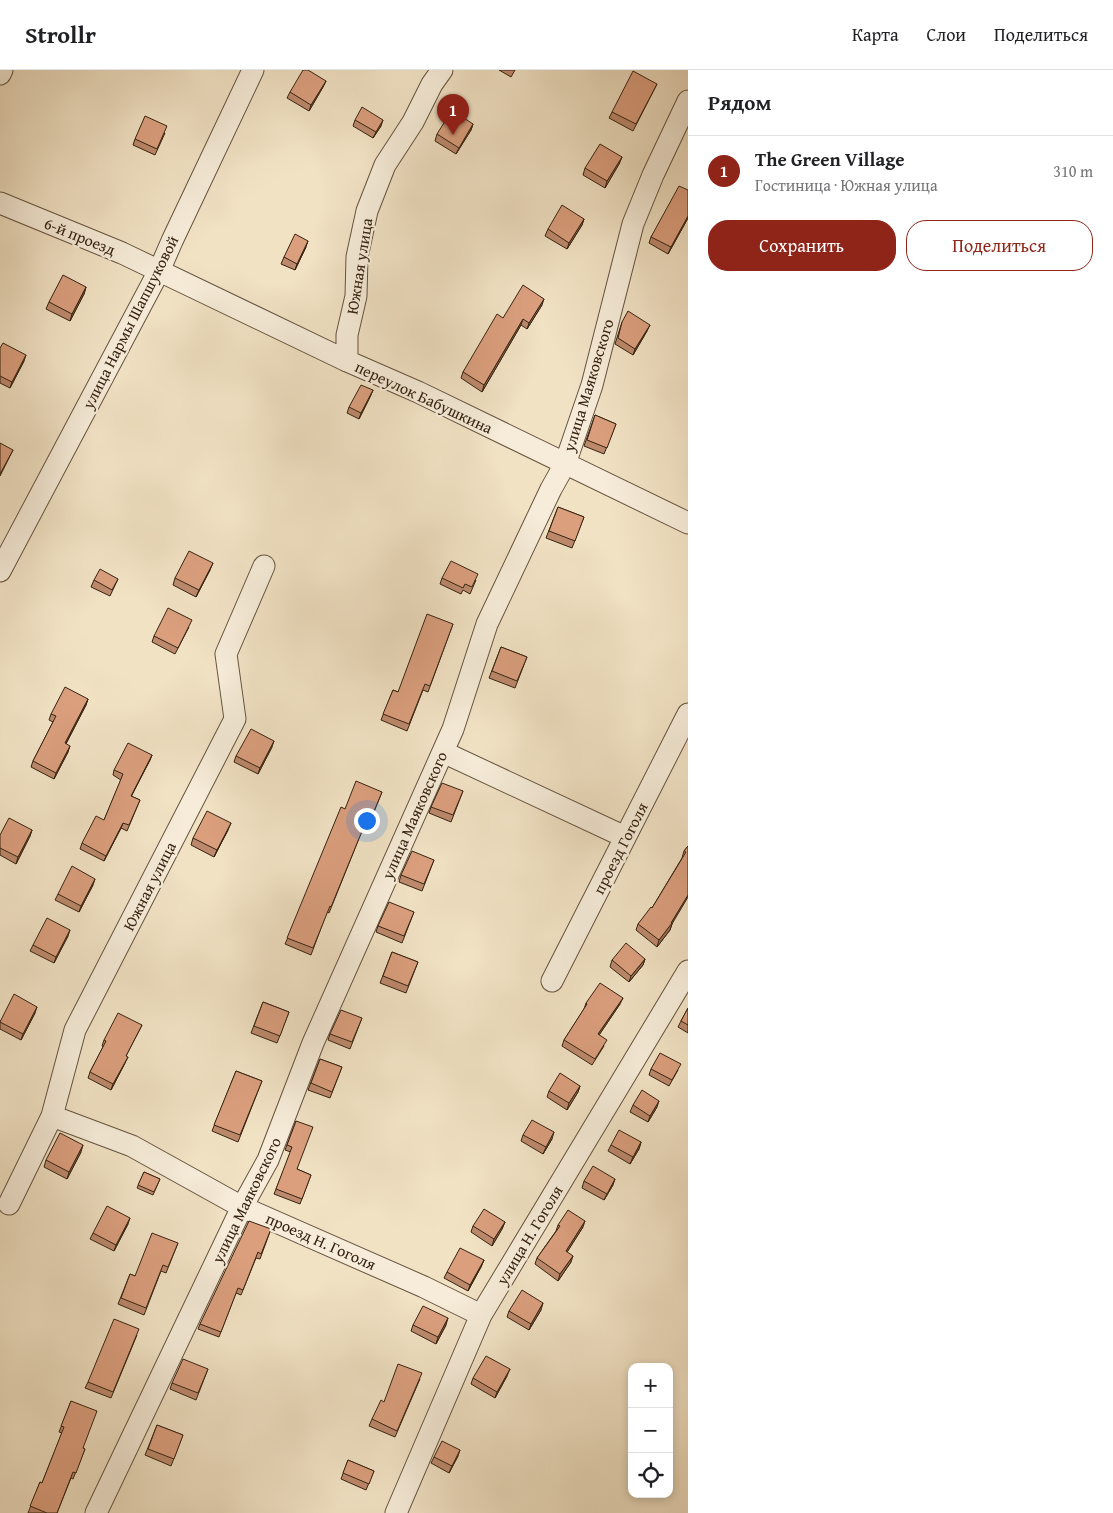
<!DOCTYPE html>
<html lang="ru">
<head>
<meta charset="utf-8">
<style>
  :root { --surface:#fff; --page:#f2f2f2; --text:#202124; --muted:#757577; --line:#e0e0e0; --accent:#8f2418 }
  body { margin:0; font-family:"Gentium Book Plus",serif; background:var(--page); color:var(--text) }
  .controls { position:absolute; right:15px; bottom:15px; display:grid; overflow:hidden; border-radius:10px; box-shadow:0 2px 8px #0003 }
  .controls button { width:45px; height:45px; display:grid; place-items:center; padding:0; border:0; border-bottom:1px solid var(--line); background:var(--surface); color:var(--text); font:25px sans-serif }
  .you { position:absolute; left:366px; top:750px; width:18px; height:18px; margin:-12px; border:4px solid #fff; border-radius:50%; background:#1a73e8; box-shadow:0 0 0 8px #1a73e833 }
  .badge { display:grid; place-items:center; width:32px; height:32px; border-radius:50%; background:var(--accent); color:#fff; font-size:16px; font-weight:700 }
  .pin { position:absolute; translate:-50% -41px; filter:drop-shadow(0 1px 2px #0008) }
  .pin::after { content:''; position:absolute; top:26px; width:18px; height:15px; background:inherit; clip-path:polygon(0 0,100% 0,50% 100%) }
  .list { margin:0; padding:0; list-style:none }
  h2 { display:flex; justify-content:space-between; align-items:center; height:65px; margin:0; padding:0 20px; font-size:21px }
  h2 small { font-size:16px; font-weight:400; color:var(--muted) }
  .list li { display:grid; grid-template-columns:32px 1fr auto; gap:15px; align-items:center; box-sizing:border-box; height:70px; padding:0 20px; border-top:1px solid var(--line) }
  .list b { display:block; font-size:19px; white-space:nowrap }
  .list p { margin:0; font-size:16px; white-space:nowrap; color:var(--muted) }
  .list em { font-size:16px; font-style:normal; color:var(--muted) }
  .actions { display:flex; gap:10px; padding:15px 20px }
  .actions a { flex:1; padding:11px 0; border:1px solid var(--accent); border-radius:20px; text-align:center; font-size:18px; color:var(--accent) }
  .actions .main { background:var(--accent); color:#fff }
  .icon { flex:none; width:28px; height:28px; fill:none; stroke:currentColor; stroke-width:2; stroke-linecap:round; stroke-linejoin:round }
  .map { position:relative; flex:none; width:688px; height:1443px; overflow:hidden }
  header { display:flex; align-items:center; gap:30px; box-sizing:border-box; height:70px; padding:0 25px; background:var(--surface); border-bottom:1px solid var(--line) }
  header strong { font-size:24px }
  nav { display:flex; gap:28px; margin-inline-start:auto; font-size:18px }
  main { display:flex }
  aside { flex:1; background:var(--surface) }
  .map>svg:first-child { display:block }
</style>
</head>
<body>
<header>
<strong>Strollr</strong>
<nav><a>Карта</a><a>Слои</a><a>Поделиться</a></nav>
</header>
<main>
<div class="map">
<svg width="688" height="1443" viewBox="0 0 688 1443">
  <rect width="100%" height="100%" fill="#f1e2c4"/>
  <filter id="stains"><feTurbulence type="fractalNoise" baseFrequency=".004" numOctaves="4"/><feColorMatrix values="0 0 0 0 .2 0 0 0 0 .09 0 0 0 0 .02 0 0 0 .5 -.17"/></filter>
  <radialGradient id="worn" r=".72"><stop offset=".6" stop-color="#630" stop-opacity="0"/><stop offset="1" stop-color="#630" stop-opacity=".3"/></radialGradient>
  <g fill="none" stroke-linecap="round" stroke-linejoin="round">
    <defs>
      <path id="minor" d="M0,4L2,0
        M0,133L122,183L347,291L418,322L688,453
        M347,291V265L356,226L357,187L367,141L385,95L413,52L432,14L442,0
        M0,501L159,201L172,171L253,0
        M443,682L625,767
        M552,911L688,644
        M52,1046L132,1076L242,1137L424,1217L481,1245
        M9,1134L52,1046L75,960L235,649L226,584L264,496
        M96,1443L242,1137L268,1090L313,973L453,659L487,554L551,419L565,394L592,315L633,154L653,105L688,31
        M396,1443L481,1245L688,901"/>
    </defs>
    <use href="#minor" stroke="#65533e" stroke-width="23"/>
    <use href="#minor" stroke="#f6ecd9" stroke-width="21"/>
  </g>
  <path fill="#bc896c" stroke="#362311" d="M499,0H515L511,7Z
    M326,11L323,17L309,41L287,28L290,22Z
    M657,14L654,20L633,61L609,48L612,42Z
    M355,50L381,56L373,68L353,56Z
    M473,54L471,60L456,84L435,71L437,64Z
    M165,63L155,85L133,75L135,69Z
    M622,87L619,94L605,118L583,105L585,98Z
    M688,120V148L668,184L649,173L651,167Z
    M584,149L582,155L567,179L545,166L548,159Z
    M306,177L295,200L281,194L284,187Z
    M86,217L84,224L70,251L46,239L49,232Z
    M542,235L527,259L521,255L482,322L461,308L463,302L503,248Z
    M622,252L647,261L633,285L615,274Z
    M0,278L24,291L10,318L0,313Z
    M373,320L370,327L359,349L347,343L349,337Z
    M595,345L616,354L604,384L584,376Z
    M558,437L584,447L572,478L546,468Z
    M210,500L196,527L173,515L175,508Z
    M442,508L476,510L470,524L463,520L461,524L440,514Z
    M118,509L110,526L91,517L94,510Z
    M453,554L428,622L423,620L407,661L381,650L393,620L398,622Z
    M189,557L175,584L152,572L154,566Z
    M501,577L527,587L515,618L489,608Z
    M88,629L86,635L66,674L68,682L54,709L31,697L33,691L53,652L49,650L51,644Z
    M272,677L258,704L234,692L236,686Z
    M152,685L150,690L131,726L140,730L127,761L121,758L104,791L80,779L82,773L104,750L121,710L113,705L114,700Z
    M463,721L451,752L429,743L431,737Z
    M382,722L370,752L366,751L329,843L327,842L311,885L285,874L345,739Z
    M32,760L30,766L16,794L0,785V765Z
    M228,760L214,787L191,775L193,768Z
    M688,776L672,854L670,860L657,877L636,860L638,854L652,838L682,788L684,781Z
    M434,790L422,821L399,812L401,805Z
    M93,815L79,842L55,830L58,824Z
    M414,842L402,873L376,862L378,856Z
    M68,866L54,893L30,881L33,875Z
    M392,882L418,892L406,923L380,913Z
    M645,889L643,895L629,912L610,897L612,890Z
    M263,932L289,942L277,973L251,963Z
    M586,933L620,934L599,965L604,976L592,995L562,976L564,970L584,939Z
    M688,938V963L678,957L681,951Z
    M35,943L21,970L0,959V951Z
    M362,948L350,979L328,970L330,964Z
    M142,955L139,961L126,986L125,993L111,1020L88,1008L90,1002L103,977L102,976L104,970Z
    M320,989L342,997L330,1028L308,1020Z
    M651,999L678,1000L669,1016L649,1005Z
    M236,1001L262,1011L238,1072L212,1061Z
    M580,1016L578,1022L567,1040L547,1027L549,1021Z
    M633,1035L657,1037L648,1052L630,1042Z
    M296,1051L297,1099L311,1105L300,1134L274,1124L291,1082L285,1080Z
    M523,1065L552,1069L543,1084L521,1071Z
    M641,1072L639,1079L630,1094L608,1081L611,1075Z
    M81,1082L67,1109L44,1097L46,1090Z
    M144,1102L160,1109L153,1125L137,1118Z
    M584,1111L613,1115L604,1130L582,1118Z
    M505,1152L502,1159L492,1176L471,1162L473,1156Z
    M128,1154L114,1181L90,1169L93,1163Z
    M558,1155L583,1157L567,1182L571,1192L558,1211L535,1194L537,1188L556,1161Z
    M271,1159L260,1189L256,1188L241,1225L236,1223L219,1267L198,1259L200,1254Z
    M178,1173L166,1203L161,1201L144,1245L118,1234L130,1204L135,1206Z
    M484,1190L481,1197L468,1221L444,1208L447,1202Z
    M541,1240L529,1260L507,1247L509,1241Z
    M413,1255H446L436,1274L411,1261Z
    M137,1265L111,1328L85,1318L88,1312Z
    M208,1299L196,1330L170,1319L172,1313Z
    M507,1306L495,1328L471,1314L473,1308Z
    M420,1309L395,1367L369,1356L372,1349L384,1332Z
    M71,1331L83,1378L85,1379L73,1409L71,1408L57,1443H28L40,1412L42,1413L62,1363L59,1362Z
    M157,1355L183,1365L171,1396L145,1385Z
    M458,1386L449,1403L431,1393L434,1387Z
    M348,1390L374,1401L366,1420L341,1409Z"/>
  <path fill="#996f58" stroke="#362311" d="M326,11L323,17L309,41L311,35Z
    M383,50L381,56L373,68L376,62Z
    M473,54L471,60L456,84L459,78Z
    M622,87L619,94L605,118L607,111Z
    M688,146V148L668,184L671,177Z
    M584,149L582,155L567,179L569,173Z
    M308,171L306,177L295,200L297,194Z
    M86,217L84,224L70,251L72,244Z
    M544,229L542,235L527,259L529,253Z
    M523,249L521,255L482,322L484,315Z
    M650,255L647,261L633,285L635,279Z
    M26,285L24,291L10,318L12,312Z
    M373,320L370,327L359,349L361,343Z
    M13,380L0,406V404Z
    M213,493L210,500L196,527L199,520Z
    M88,629L86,635L63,679L65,673Z
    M274,671L272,677L258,704L260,698Z
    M70,676L68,682L54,709L56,703Z
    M152,685L150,690L129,731L131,726Z
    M123,753L121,758L104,791L106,786Z
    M231,753L228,760L214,787L217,780Z
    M32,760L30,766L16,794L18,787Z
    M95,809L93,815L79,842L81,836Z
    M688,825V827L672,854L670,860L657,877L659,870L671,853Z
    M70,860L68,866L54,893L56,887Z
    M645,889L643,895L629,912L631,906Z
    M623,928L620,934L595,971L598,964Z
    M37,937L35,943L21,970L23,964Z
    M128,987L125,993L111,1020L113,1014Z
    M580,1016L578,1022L567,1040L569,1033Z
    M659,1031L657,1037L648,1052L650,1046Z
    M554,1062L552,1069L543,1084L546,1077Z
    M641,1072L639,1079L630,1094L633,1087Z
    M83,1075L81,1082L67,1109L69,1102Z
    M615,1109L613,1115L604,1130L607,1124Z
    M130,1148L128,1154L114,1181L116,1175Z
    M585,1151L583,1157L564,1187L566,1181Z
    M505,1152L502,1159L492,1176L494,1169Z
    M573,1186L571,1192L558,1211L560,1204Z
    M484,1190L481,1197L468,1221L470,1215Z
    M543,1233L541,1240L529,1260L531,1254Z
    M448,1248L446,1255L436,1274L438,1267Z
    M510,1299L507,1306L495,1328L497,1322Z
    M460,1380L458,1386L449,1403L452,1396Z"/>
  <path fill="#db9f7e" stroke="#362311" d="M303,0H308L326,11L311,35L290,22Z
    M633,1L657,14L636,54L612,42Z
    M362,37L383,50L376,62L355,50Z
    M452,40L473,54L459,78L437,64Z
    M145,46L167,56L157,79L135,69Z
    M600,74L622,87L607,111L585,98Z
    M679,116L688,120V146L671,177L651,167Z
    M562,135L584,149L569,173L548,159Z
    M295,164L308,171L297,194L284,187Z
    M63,205L86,217L72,244L49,232Z
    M523,215L544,229L529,253L523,249L484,315L463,302L497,244L503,248Z
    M628,241L650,255L635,279L618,268L622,252Z
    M3,273L26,285L12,312L0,306V278Z
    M361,315L373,320L361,343L349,337Z
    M595,345L616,354L607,378L587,370Z
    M0,373L13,380L0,404Z
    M558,437L584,447L575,471L549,461Z
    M189,481L213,493L199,520L175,508Z
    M451,491L478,504L472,517L465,514L463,518L442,508Z
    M100,499L118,509L112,520L94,510Z
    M168,538L192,550L178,578L154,566Z
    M427,544L453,554L430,616L425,614L409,654L383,644L393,620L398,622Z
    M501,577L527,587L517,611L492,601Z
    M65,617L88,629L65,673L70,676L56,703L33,691L56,646L51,644Z
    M251,659L274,671L260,698L236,686Z
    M128,673L152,685L131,726L140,730L129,755L123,753L106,786L82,773L96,746L104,750L123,704L114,700Z
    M356,711L382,722L372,746L369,744L331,837L330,836L313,878L287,868L341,737L345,739Z
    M442,713L463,721L453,745L431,737Z
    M207,741L231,753L217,780L193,768Z
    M9,748L32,760L18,787L0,778V765Z
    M688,776V825L671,853H672L659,870L638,854L651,837L652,838L686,782L684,781Z
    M412,781L434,790L424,814L401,805Z
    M72,796L95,809L81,836L58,824Z
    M389,832L414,842L404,866L378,856Z
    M47,848L70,860L56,887L33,875Z
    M626,873L645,889L631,906L612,890Z
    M392,882L418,892L408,916L383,906Z
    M600,913L623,928L598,964L607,970L595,989L564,970L587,934L586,933Z
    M14,924L37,937L23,964L0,952Z
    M263,932L289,942L280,966L254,956Z
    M688,938V955L681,951Z
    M341,940L362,948L352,972L330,964Z
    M118,943L142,955L126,986L128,987L113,1014L90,1002L106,971L104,970Z
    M660,983L681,994L672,1010L651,999Z
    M320,989L342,997L332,1022L311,1013Z
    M236,1001L262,1011L240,1065L214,1055Z
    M560,1003L580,1016L569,1033L549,1021Z
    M642,1020L659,1031L650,1046L633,1035Z
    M532,1050L554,1062L546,1077L523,1065Z
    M296,1051L313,1057L297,1099L311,1105L302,1129L276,1119L292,1077L287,1075Z
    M619,1060L641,1072L633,1087L611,1075Z
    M60,1063L83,1075L69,1102L46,1090Z
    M593,1096L615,1109L607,1124L584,1111Z
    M144,1102L160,1109L154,1122L138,1115Z
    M107,1136L130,1148L116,1175L93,1163Z
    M484,1139L505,1152L494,1169L473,1156Z
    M568,1140L585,1151L566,1181L573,1186L560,1204L537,1188L560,1156L558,1155Z
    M249,1151L271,1159L261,1184L258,1182L243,1220L238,1218L221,1262L200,1254Z
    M152,1163L178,1173L168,1197L163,1195L146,1238L121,1228L130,1204L135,1206Z
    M460,1178L484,1190L470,1215L447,1202Z
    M522,1220L543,1233L531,1254L509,1241Z
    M423,1236L448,1248L438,1267L413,1255Z
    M114,1249L139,1259L113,1322L88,1312Z
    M486,1286L510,1299L497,1322L473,1308Z
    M183,1289L208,1299L198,1323L172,1313Z
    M398,1294L422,1303L397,1361L372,1349L381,1330L384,1332Z
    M71,1331L97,1341L83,1378L85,1379L76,1403L73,1402L57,1443H47L30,1436L40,1412L42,1413L64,1357L61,1356Z
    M157,1355L183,1365L174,1389L148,1379Z
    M442,1371L460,1380L452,1396L434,1387Z
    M348,1390L374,1401L369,1414L343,1403Z"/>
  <g text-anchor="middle" stroke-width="4.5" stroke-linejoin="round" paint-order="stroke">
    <g font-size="16" fill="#362311" stroke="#f6ecd9">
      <text transform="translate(80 166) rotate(22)" y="6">6-й проезд</text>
      <text transform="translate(359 196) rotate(-81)" y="6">Южная улица</text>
      <text transform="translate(130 252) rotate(-63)" y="6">улица Нармы Шапшуковой</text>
      <text transform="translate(588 315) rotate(-73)" y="6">улица Маяковского</text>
      <text transform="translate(424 327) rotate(25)" y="6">переулок Бабушкина</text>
      <text transform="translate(414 745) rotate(-66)" y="6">улица Маяковского</text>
      <text transform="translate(620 778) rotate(-63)" y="6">проезд Гоголя</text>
      <text transform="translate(149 816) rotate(-63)" y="6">Южная улица</text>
      <text transform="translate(246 1130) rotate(-64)" y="6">улица Маяковского</text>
      <text transform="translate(529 1165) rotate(-59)" y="6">улица Н. Гоголя</text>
      <text transform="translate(321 1171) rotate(24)" y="6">проезд Н. Гоголя</text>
    </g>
  </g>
  <rect width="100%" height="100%" filter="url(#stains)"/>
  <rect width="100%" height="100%" fill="url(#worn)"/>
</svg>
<div class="controls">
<button>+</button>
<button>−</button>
<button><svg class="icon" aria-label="locate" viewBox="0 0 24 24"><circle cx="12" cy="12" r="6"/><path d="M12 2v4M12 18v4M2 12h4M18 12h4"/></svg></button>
</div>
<div class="you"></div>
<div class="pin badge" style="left:453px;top:65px">1</div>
</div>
<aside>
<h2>Рядом<small></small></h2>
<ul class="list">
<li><span class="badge">1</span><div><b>The Green Village</b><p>Гостиница · Южная улица</p></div><em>310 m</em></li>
</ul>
<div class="actions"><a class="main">Сохранить</a><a>Поделиться</a></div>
</aside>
</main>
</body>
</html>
